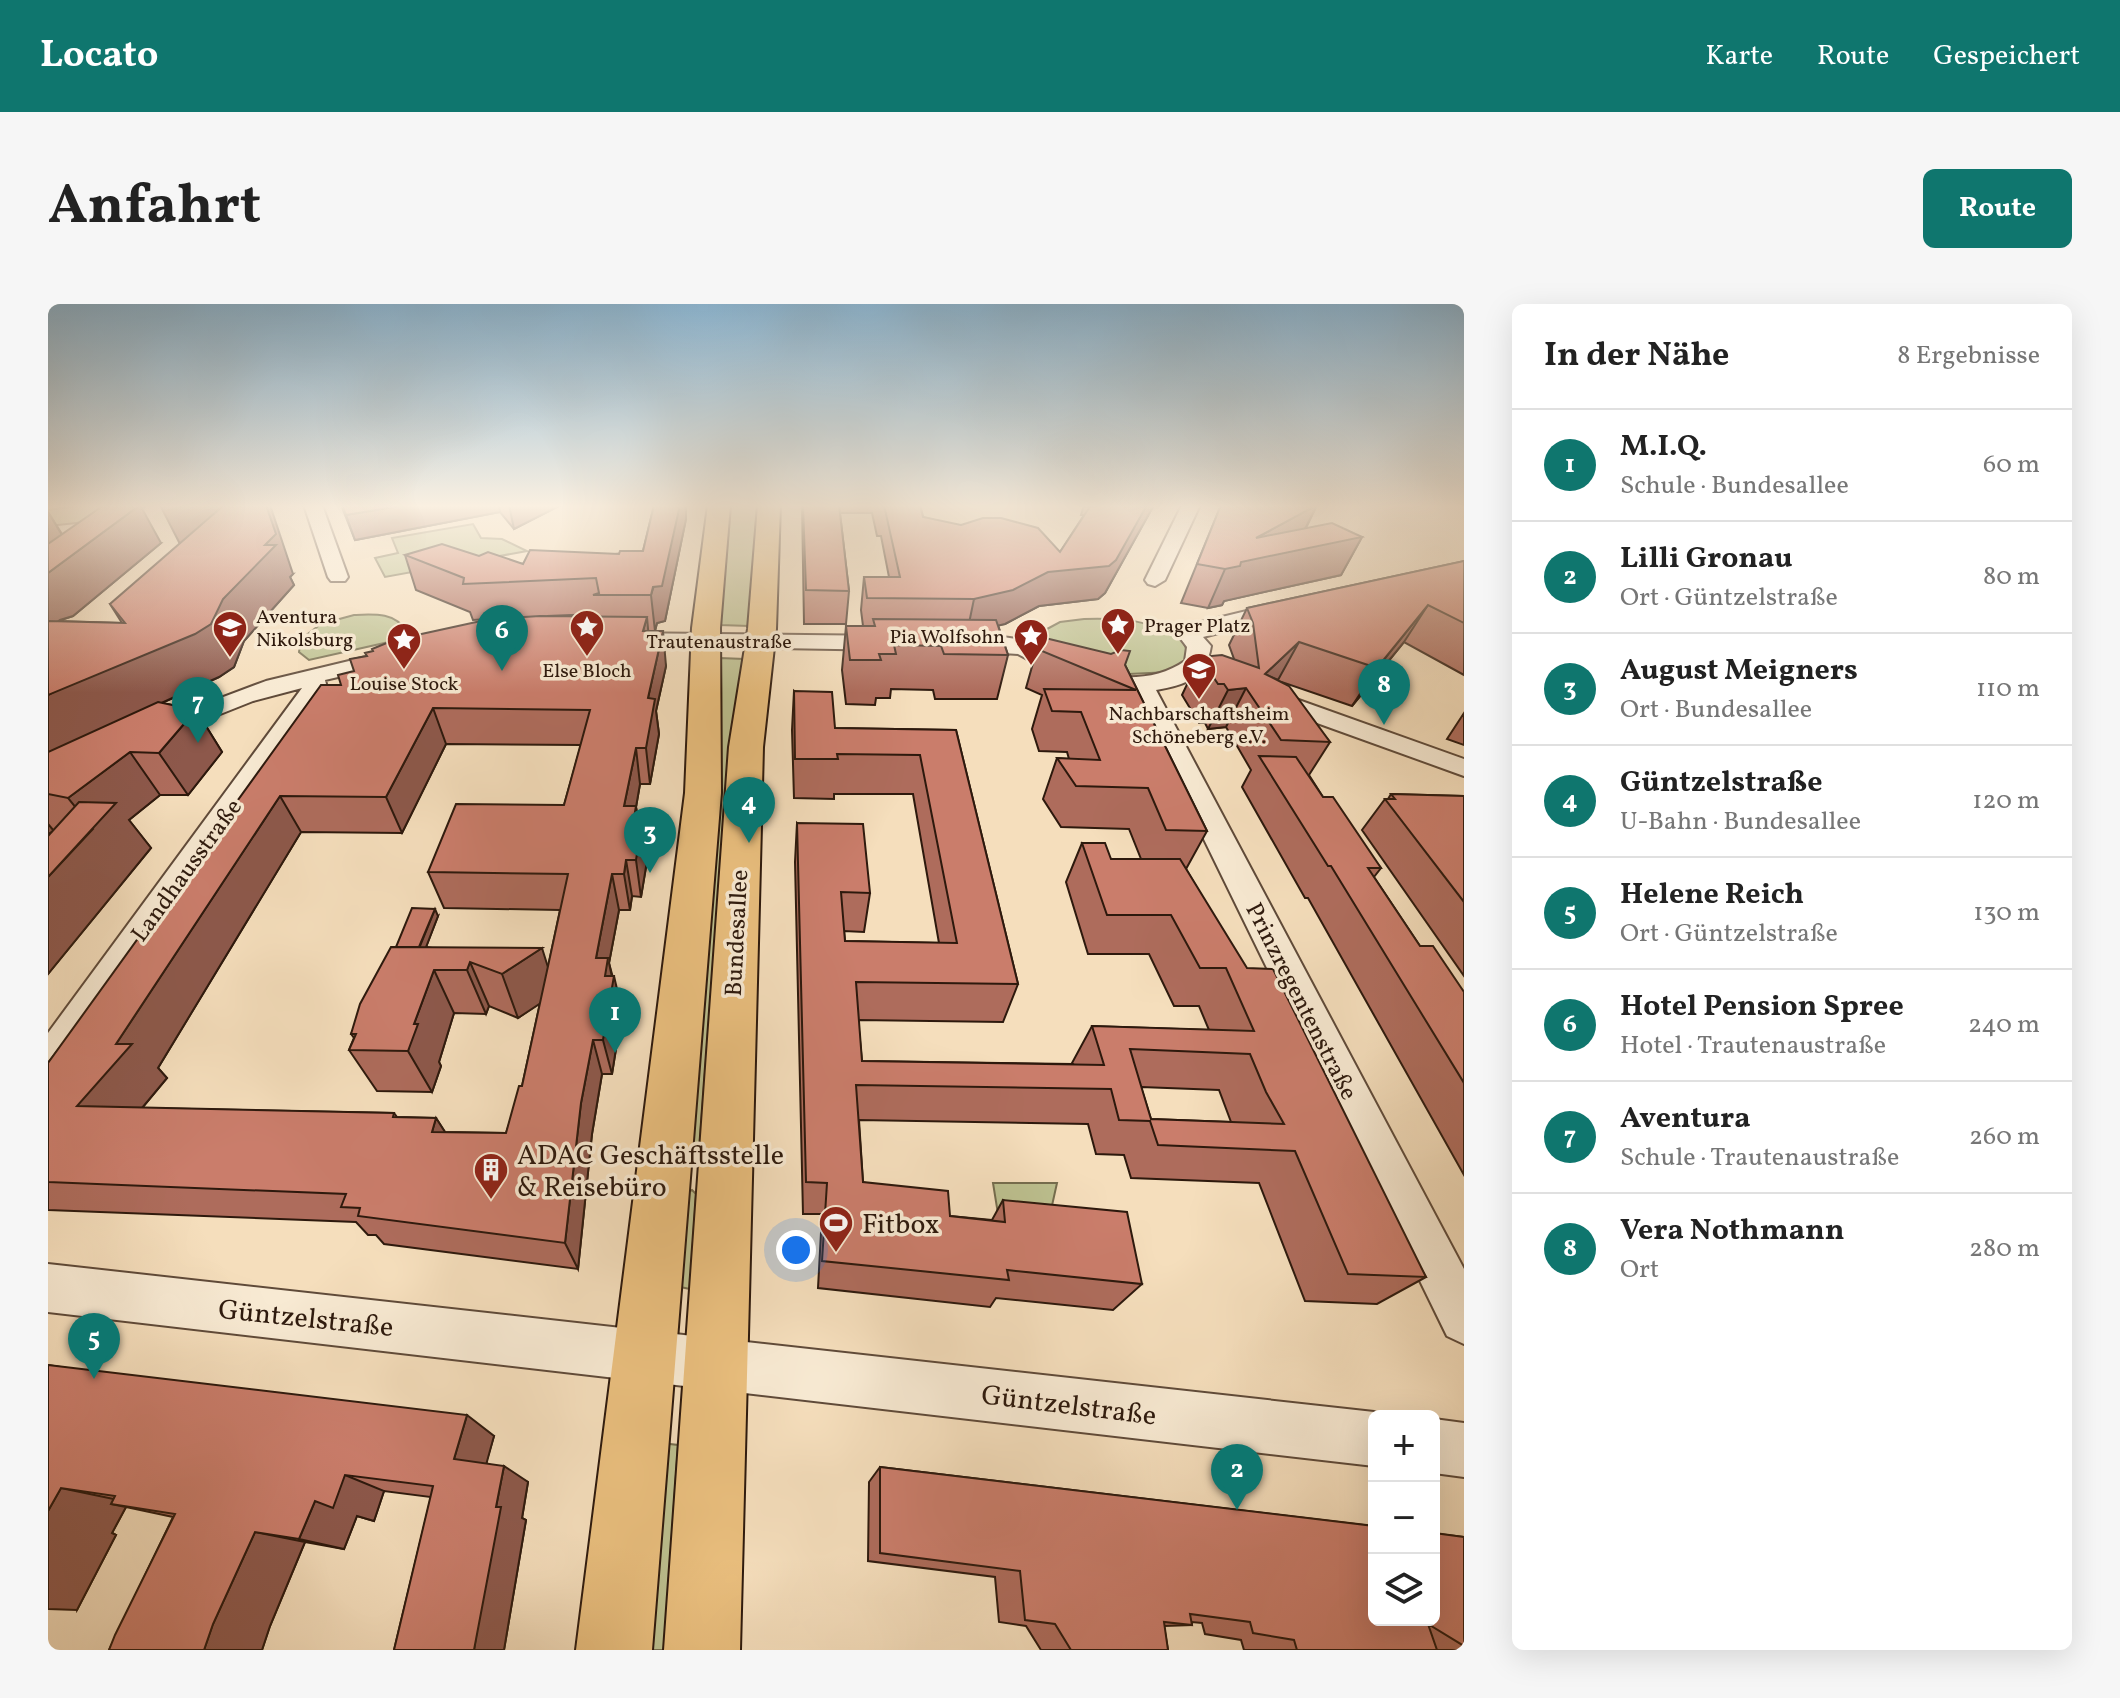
<!DOCTYPE html>
<html lang="de">
<head>
<meta charset="utf-8">
<style>
  :root { --surface:#fff; --page:#f6f6f6; --text:#222; --muted:#767676; --line:#e0e0e0; --accent:#0f766e }
  body { margin:0; font-family:Vollkorn,serif; background:var(--page); color:var(--text) }
  .controls { position:absolute; right:24px; bottom:24px; display:grid; overflow:hidden; border-radius:12px; box-shadow:0 8px 32px #0002 }
  .controls button { width:72px; height:72px; display:grid; place-items:center; padding:0; border:0; border-bottom:2px solid var(--line); background:var(--surface); color:var(--text); font:40px sans-serif }
  .you { position:absolute; left:748px; top:946px; width:28px; height:28px; margin:-20px; border:6px solid #fff; border-radius:50%; background:#1a73e8; box-shadow:0 0 0 12px #1a73e833 }
  .badge { display:grid; place-items:center; width:52px; height:52px; border-radius:50%; background:var(--accent); color:#fff; font-size:26px; font-weight:700 }
  .pin { position:absolute; translate:-50% -66px; filter:drop-shadow(0 2px 4px #0008) }
  .pin::after { content:''; position:absolute; top:42px; width:28px; height:24px; background:inherit; clip-path:polygon(0 0,100% 0,50% 100%) }
  .list { margin:0; padding:0; list-style:none }
  h2 { display:flex; justify-content:space-between; align-items:center; height:104px; margin:0; padding:0 32px; font-size:34px }
  h2 small { font-size:26px; font-weight:400; color:var(--muted) }
  .list li { display:grid; grid-template-columns:52px 1fr auto; gap:24px; align-items:center; box-sizing:border-box; height:112px; padding:0 32px; border-top:2px solid var(--line) }
  .list b { display:block; font-size:30px; white-space:nowrap }
  .list p { margin:0; font-size:26px; white-space:nowrap; color:var(--muted) }
  .list em { font-size:26px; font-style:normal; color:var(--muted) }
  .icon { flex:none; width:44px; height:44px; fill:none; stroke:currentColor; stroke-width:2; stroke-linecap:round; stroke-linejoin:round }
  .map { position:relative; flex:none; width:1416px; height:1346px; overflow:hidden; border-radius:12px }
  header { display:flex; align-items:center; gap:48px; box-sizing:border-box; height:112px; padding:0 40px; background:var(--accent); color:#fff }
  header strong { font-size:38px }
  nav { display:flex; gap:44px; margin-inline-start:auto; font-size:28px }
  .intro { display:flex; align-items:center; justify-content:space-between; box-sizing:border-box; height:192px; padding:0 48px }
  h1 { margin:0; font-size:56px }
  .button { padding:20px 36px; border-radius:12px; background:var(--accent); color:#fff; font-size:28px; font-weight:700 }
  main { display:flex; gap:48px; padding:0 48px }
  aside { flex:1; background:var(--surface); border-radius:12px; box-shadow:0 8px 32px #0002 }
  .map>svg:first-child { display:block }
</style>
</head>
<body>
<header>
<strong>Locato</strong>
<nav><a>Karte</a><a>Route</a><a>Gespeichert</a></nav>
</header>
<div class="intro"><h1>Anfahrt</h1><a class="button">Route</a></div>
<main>
<div class="map">
<svg width="1416" height="1346" viewBox="0 0 1416 1346">
  <rect width="100%" height="100%" fill="#f5debc"/>
  <filter id="stains"><feTurbulence type="fractalNoise" baseFrequency=".0025" numOctaves="4"/><feColorMatrix values="0 0 0 0 .2 0 0 0 0 .09 0 0 0 0 .02 0 0 0 .5 -.17"/></filter>
  <radialGradient id="worn" r=".72"><stop offset=".6" stop-color="#630" stop-opacity="0"/><stop offset="1" stop-color="#630" stop-opacity=".3"/></radialGradient>
  <path fill="#bdc190" stroke="#756d4e" stroke-width="2" d="M37,201H99L93,207L0,225V206Z
    M683,201H709L701,322L672,321Z
    M425,220L433,234L454,235L479,247L337,273L327,254L350,249L344,234Z
    M306,311C325,310 349,308 358,328L354,335L261,356L251,348L253,335L273,320Z
    M1036,315C1071,314 1105,315 1135,337L1142,354L1123,368L1059,371L996,337L999,325L1012,318Z
    M672,354L696,355L680,463L651,848L647,852L643,850L672,463Z
    M945,879H1009L1003,906L950,910Z
    M644,886L648,890L642,985L627,982L640,888Z
    M613,1139L630,1141L616,1346H603Z"/>
  <g fill="none" stroke-linecap="round" stroke-linejoin="round">
    <defs>
      <path id="minor" d="M256,201H274L300,273L297,277H283L280,273Z
        M1134,201H1152L1117,276L1107,282L1100,280L1097,276Z
        M38,219L62,233L7,277L0,279V263L39,234L35,231L0,235V223Z
        M1240,297L1251,304L1248,309L1155,333L1163,342C1158,374 1138,381 1108,386L1416,965V1040L1399,1032L1084,388L1017,375L970,350L909,346L901,344L897,339L901,334L909,332C935,332 965,331 990,341C1000,345 1007,353 1017,358C1053,376 1103,381 1137,357L1139,343L1130,331L1145,320Z
        M569,329L846,332L854,334L858,339L854,344L846,346L561,341L557,336L561,331Z
        M351,345L359,347L363,352L359,357L277,376L279,384L14,771L0,775V729L254,384L205,397L107,436L98,434L94,428L98,422L218,377Z
        M1231,389L1416,455V472L1222,402L1218,397L1222,392Z
        M0,960L1326,1108L1335,1112H1326V1162L0,1008Z
        M1386,1115L1416,1119V1173L1386,1169Z"/>
      <path id="major" d="M660,201H682L672,324L673,489L604,1346H528L637,489L644,324Z
        M710,201H732L728,325L715,443L692,1346H616L681,443L700,325Z"/>
    </defs>
    <use href="#minor" stroke="#5f4a39" stroke-width="4"/>
    <use href="#major" stroke="#2d190d" stroke-width="4"/>
    <use href="#minor" fill="#f8ead3" fill-rule="evenodd"/>
    <use href="#major" fill="#eabf7e" fill-rule="evenodd"/>
  </g>
  <path fill="#ae6c5c" stroke="#2d190d" stroke-width="2" fill-rule="evenodd" d="M293,201H513L466,225L452,208L307,236Z
    M606,201H638V215L617,317L609,319L607,327L618,362L608,407L611,430L602,480H592L588,503L590,514H595L600,551L593,593L584,592L582,606H571L561,659L574,707L564,770H554L544,830L530,965L336,940L328,931H320L308,918L0,906V759L293,381L306,367L470,313L425,316L422,308L368,286L357,251L431,252L475,260L595,247ZM548,310L549,312H499ZM398,440L533,441L516,501L380,568L396,604L512,606L500,663L378,643L390,612L348,643L303,730L306,734L301,746L329,787L384,788L393,762L391,758L406,709L438,710L441,702L470,714L492,699L474,782L458,829L397,828L388,814L349,813L346,809L94,804L119,774L110,764L253,528L354,529Z
    M754,201H872L875,213L1012,248L1036,211H1033L1036,201H1106L1057,289L1050,295L991,302L957,320L950,321L960,351L949,395H887L885,386L843,385L842,394H828L827,401L798,400L794,366L798,322H815L813,306L816,273H841L833,232H829L824,209H792L801,287L798,320H756Z
    M1173,201H1269L1258,224L1314,233L1293,271L1176,297L1174,301L1160,304L1133,299Z
    M0,208L14,230L113,239L25,312L10,317L74,319L62,300L245,270L242,273L246,281L196,337L186,363L171,373L114,399L148,406L174,448L140,491H112L81,516L103,544L0,670V532L4,528L0,530Z
    M1416,257V371L1356,338L1304,402L1231,377L1282,438L1261,471L1275,493L1333,564L1326,573L1372,642L1416,688V871L1260,594H1257L1194,483L1203,466L1178,423L1160,425L1157,419H1151L1134,391L1152,353L1186,355L1181,341L1199,304Z
    M989,345L1077,361L1159,527L1138,565L1378,973L1329,1000L1257,997L1211,879L1083,874L1076,851L1048,850L1040,820L811,816L815,878L902,912L944,916L955,896L1094,980L1065,1006L948,994L942,1003L770,984L774,910H755L747,558L749,519L822,589L816,628L796,627L797,637L891,639L865,490H786V495L746,494L744,426L746,387L787,424L908,426L970,680L955,718L810,716L814,757L1025,760L1024,759L1044,722L1161,726L1151,702H1126L1101,650H1040L1018,578L1034,539L1063,555H1093L1081,525L1013,523L995,495L1009,454L1021,455L1019,448L991,447L984,425L994,391L978,384ZM1093,783L1171,786L1183,818L1103,815Z
    M1416,409V441L1399,435Z
    M1343,490L1416,492V672L1314,526L1337,495H1340Z
    M0,1061L446,1132L438,1159L480,1178L474,1214L478,1216L456,1346H346L383,1193L336,1187L326,1217L309,1212L296,1245L257,1238L222,1322L214,1346H61L125,1213L78,1203L64,1229L68,1231L29,1306Z
    M832,1163L1416,1233V1346H1196L1193,1336L1157,1330L1154,1319L1144,1318V1321L1116,1322L1120,1346H993L978,1322L951,1318L947,1273L820,1257L821,1178Z"/>
  <path fill="#8d584b" stroke="#2d190d" stroke-width="2" d="M92,201L113,239L25,312L12,316L0,325V269Z
    M112,201H196L132,240Z
    M218,201H222L245,270L242,273L246,281L196,337L186,363L171,373L0,450V391L175,295L217,241Z
    M358,201H451L452,208L307,236L298,211Z
    M461,201H513L466,225Z
    M632,201H638V215L617,317L609,319L607,327L603,291Z
    M1099,201H1106L1057,289L1050,295L991,302L957,320L919,329L926,295Z
    M1269,201L1251,237L1314,233L1293,271L1176,297L1174,301L1160,304L1177,265L1208,234Z
    M0,208L17,236L0,248Z
    M1380,301L1356,338L1304,402L1329,364Z
    M599,313L602,347L595,327Z
    M615,327L618,362L608,407L611,430L602,480L598,444L600,394Z
    M1251,338L1230,376L1217,370Z
    M1198,384L1178,423L1160,425L1180,386Z
    M385,404L398,440L354,529L338,493Z
    M148,406L174,448L140,491L111,449Z
    M588,444L592,480L588,503L592,531L595,514L600,551L593,593L588,556L576,502Z
    M82,448L112,491L81,516L103,544L0,670V573L45,525L20,494Z
    M232,492L253,528L110,764L119,774L69,834L29,802L68,740Z
    M0,520L6,527L0,530Z
    M578,556L584,592L582,606L576,570Z
    M564,570L571,606L561,659L565,678L566,672L574,707L564,770L555,736L548,654Z
    M387,605L390,612L365,677L361,669Z
    M494,644L508,689L470,714L454,670Z
    M422,658L441,702L438,710L419,666Z
    M386,666L406,709L391,758L393,762L384,788L360,747L366,720Z
    M545,736L554,770L544,830L530,965L517,939L533,799Z
    M388,814L408,845L384,828Z
    M419,1111L446,1132L435,1172L406,1155Z
    M456,1162L480,1178L474,1214L478,1216L456,1346H426L448,1203Z
    M297,1171L336,1187L326,1217L309,1212L296,1245L251,1235L267,1197Z
    M13,1184L80,1198L63,1200L78,1203L64,1229L68,1231L29,1306L0,1305V1207Z
    M207,1228L257,1238L222,1322L214,1346H156L165,1320Z"/>
  <path fill="#ca7d6b" stroke="#2d190d" stroke-width="2" fill-rule="evenodd" d="M56,201H92L0,269V240Z
    M176,201H218L228,230L217,241H228L175,295L163,320L147,330L0,391V317L77,319L62,300Z
    M294,201H358L298,211Z
    M606,201H632L614,282L605,283L603,291H545L551,289L548,274L415,280L416,274L357,251L394,240L431,252L440,248L475,260L482,246L571,250L572,247H595Z
    M755,201H791L801,287L758,286Z
    M834,201H872L875,213L913,221L935,214H953L990,224L1012,248L1043,201H1099L1068,256L1061,262L1000,268L965,286L926,295L819,294L816,273H852L836,201Z
    M1173,201H1269L1208,234L1284,219L1314,233L1193,258L1192,262L1177,265L1149,260Z
    M1416,257V319L1380,301L1329,364L1251,338L1217,370L1241,382L1282,438L1233,436L1198,384L1180,386L1176,380H1170L1152,353L1174,351L1211,364L1205,319L1199,304Z
    M492,312L599,313L595,327H615L600,394L607,395L598,444H588L576,502H588L586,514H595L588,556H578L576,570H564L548,654H560L557,672H566L555,736H545L533,799L517,939L310,912L312,904L293,903L298,890L0,878V759L273,381H293L290,371L306,367L302,355L319,352L317,349L325,347L324,345L346,336L442,315ZM385,404L542,406L516,501L408,500L380,568L520,570L474,782H471L458,829L384,828L388,814L345,813L346,809L29,802L84,740H68L232,492L338,493Z
    M825,315L948,316L960,351L896,350L893,342L846,341L848,350H831L833,356H802L798,322H827Z
    M993,333L1063,350L1073,346L1082,347L1077,361L1159,527L1118,526L1100,484L1028,482L1009,454L1052,456L1033,408L1004,407L996,385L1088,386L989,345Z
    M746,387L784,388L787,424L908,426L970,680L808,678L814,757L1056,761L1044,722L1206,727L1178,664H1152L1123,611H1059L1034,539H1057L1063,555H1132L1199,664L1225,665L1378,973L1300,970L1247,847L1110,841L1102,817L1071,816L1063,785L808,781L815,878L900,887L902,912L957,918L955,896L1079,908L1094,980L959,966L961,976L774,957L779,879L758,878L749,519L815,520L822,589L793,588L797,637L909,639L872,451L789,450L790,455H747ZM1082,745L1202,750L1218,788L1236,820L1103,815Z
    M110,398L148,406L111,449L82,448L20,494L0,490V448Z
    M1211,452L1248,453L1275,493H1285L1333,564H1320L1372,642H1385L1416,688V779L1283,562H1280Z
    M1343,490L1416,492V598L1337,495H1347Z
    M31,498L68,499L0,573V532Z
    M364,604L387,605L371,643H348Z
    M343,643L494,644L454,670L422,658L419,666H386L366,720H370L360,747L301,746L308,730H303L312,700Z
    M0,1061L419,1111L406,1155L456,1162L448,1203H453L426,1346H346L385,1182L297,1171L285,1204L267,1197L251,1235L207,1228L165,1320L156,1346H61L67,1331L127,1210L63,1200L67,1192L13,1184L0,1207Z
    M832,1163L1326,1222V1316H1386V1229L1416,1233V1342L1380,1320L1389,1346H1249L1246,1336L1205,1329L1202,1318L1142,1310L1144,1321L1116,1318L1120,1346H1023L1007,1320L977,1316L972,1267L832,1249Z"/>
  <linearGradient id="sky" x2="0" y2="1"><stop stop-color="#8bb7d5"/><stop offset="0.52" stop-color="#faf0e1"/><stop offset="1" stop-color="#faf0e1" stop-opacity="0"/></linearGradient>
  <rect width="1416" height="389" fill="url(#sky)"/>
  <defs>
    <symbol id="sight-pin" viewBox="-11 -11 22 30"><path d="M0 17L-7.5 6A9.5 9.5 0 1 1 7.5 6Z" fill="#8f2418" stroke="#f8ead3"/><path d="M0-6L1.8-2.2L6-1.7L2.9 1.2L3.7 5.4L0 3.3L-3.7 5.4L-2.9 1.2L-6-1.7L-1.8-2.2Z" fill="#fff"/></symbol>
    <symbol id="school-pin" viewBox="-11 -11 22 30"><path d="M0 17L-7.5 6A9.5 9.5 0 1 1 7.5 6Z" fill="#8f2418" stroke="#f8ead3"/><path d="M0-5L7-2L0 1L-7-2ZM-4 1L0 2.5L4 1V4Q0 6-4 4Z" fill="#fff"/></symbol>
    <symbol id="building-pin" viewBox="-11 -11 22 30"><path d="M0 17L-7.5 6A9.5 9.5 0 1 1 7.5 6Z" fill="#8f2418" stroke="#f8ead3"/><path d="M-4-6H4V6H1V3H-1V6H-4ZM-2.5-4.3h1.7v1.8h-1.7ZM.8-4.3h1.7v1.8H.8ZM-2.5-1h1.7V.8h-1.7ZM.8-1h1.7V.8H.8Z" fill="#fff"/></symbol>
    <symbol id="stadium-pin" viewBox="-11 -11 22 30"><path d="M0 17L-7.5 6A9.5 9.5 0 1 1 7.5 6Z" fill="#8f2418" stroke="#f8ead3"/><path d="M0-5a6.5 5 0 1 0 0 10a6.5 5 0 1 0 0-10ZM-3.5-1.8h7v3.6h-7Z" fill="#fff"/></symbol>
  </defs>
  <g fill-rule="evenodd">
    <use href="#sight-pin" x="1050" y="301" width="40" height="54"/>
    <use href="#sight-pin" x="519" y="303" width="40" height="54"/>
    <use href="#school-pin" x="162" y="304" width="40" height="54"/>
    <use href="#sight-pin" x="963" y="312" width="40" height="54"/>
    <use href="#sight-pin" x="336" y="316" width="40" height="54"/>
    <use href="#school-pin" x="1131" y="346" width="40" height="54"/>
    <use href="#building-pin" x="423" y="846" width="40" height="54"/>
    <use href="#stadium-pin" x="768" y="899" width="40" height="54"/>
  </g>
  <g text-anchor="middle" stroke-width="7" stroke-linejoin="round" paint-order="stroke">
    <g font-size="20" fill="#2d190d" stroke="#f8ead3">
      <text x="208" y="319" text-anchor="start">Aventura<tspan x="208" dy="23">Nikolsburg</tspan></text>
      <text x="1096" y="328" text-anchor="start">Prager Platz</text>
      <text x="957" y="339" text-anchor="end">Pia Wolfsohn</text>
      <text x="539" y="373">Else Bloch</text>
      <text x="356" y="386">Louise Stock</text>
      <text x="1151" y="416">Nachbarschaftsheim<tspan x="1151" dy="23">Schöneberg e.V.</tspan></text>
    </g>
    <g font-size="20" fill="#2d190d" stroke="#f8ead3">
      <text x="671" y="344">Trautenaustraße</text>
    </g>
    <g font-size="24" fill="#2d190d" stroke="#f8ead3">
      <text transform="translate(138 566) rotate(-54)" y="8">Landhausstraße</text>
      <text transform="translate(688 629) rotate(-87)" y="8">Bundesallee</text>
      <text transform="translate(1254 697) rotate(63)" y="8">Prinzregentenstraße</text>
    </g>
    <g font-size="28" fill="#2d190d" stroke="#f8ead3" text-anchor="start">
      <text x="469" y="860">ADAC Geschäftsstelle<tspan x="469" dy="32">&amp; Reisebüro</tspan></text>
      <text x="814" y="929">Fitbox</text>
    </g>
    <g font-size="28" fill="#2d190d" stroke="#f8ead3">
      <text transform="translate(258 1013) rotate(6)" y="10">Güntzelstraße</text>
      <text transform="translate(1021 1100) rotate(7)" y="10">Güntzelstraße</text>
    </g>
  </g>
  <rect width="100%" height="100%" filter="url(#stains)"/>
  <rect width="100%" height="100%" fill="url(#worn)"/>
</svg>
<div class="controls">
<button>+</button>
<button>−</button>
<button><svg class="icon" aria-label="layers" viewBox="0 0 24 24"><path d="M12 4l9 5-9 5-9-5zM3 14l9 5 9-5"/></svg></button>
</div>
<div class="you"></div>
<div class="pin badge" style="left:567px;top:749px">1</div>
<div class="pin badge" style="left:1189px;top:1206px">2</div>
<div class="pin badge" style="left:602px;top:569px">3</div>
<div class="pin badge" style="left:701px;top:539px">4</div>
<div class="pin badge" style="left:46px;top:1075px">5</div>
<div class="pin badge" style="left:454px;top:367px">6</div>
<div class="pin badge" style="left:150px;top:439px">7</div>
<div class="pin badge" style="left:1336px;top:421px">8</div>
</div>
<aside>
<h2>In der Nähe<small>8 Ergebnisse</small></h2>
<ul class="list">
<li><span class="badge">1</span><div><b>M.I.Q.</b><p>Schule · Bundesallee</p></div><em>60 m</em></li>
<li><span class="badge">2</span><div><b>Lilli Gronau</b><p>Ort · Güntzelstraße</p></div><em>80 m</em></li>
<li><span class="badge">3</span><div><b>August Meigners</b><p>Ort · Bundesallee</p></div><em>110 m</em></li>
<li><span class="badge">4</span><div><b>Güntzelstraße</b><p>U-Bahn · Bundesallee</p></div><em>120 m</em></li>
<li><span class="badge">5</span><div><b>Helene Reich</b><p>Ort · Güntzelstraße</p></div><em>130 m</em></li>
<li><span class="badge">6</span><div><b>Hotel Pension Spree</b><p>Hotel · Trautenaustraße</p></div><em>240 m</em></li>
<li><span class="badge">7</span><div><b>Aventura</b><p>Schule · Trautenaustraße</p></div><em>260 m</em></li>
<li><span class="badge">8</span><div><b>Vera Nothmann</b><p>Ort</p></div><em>280 m</em></li>
</ul>
</aside>
</main>
</body>
</html>
